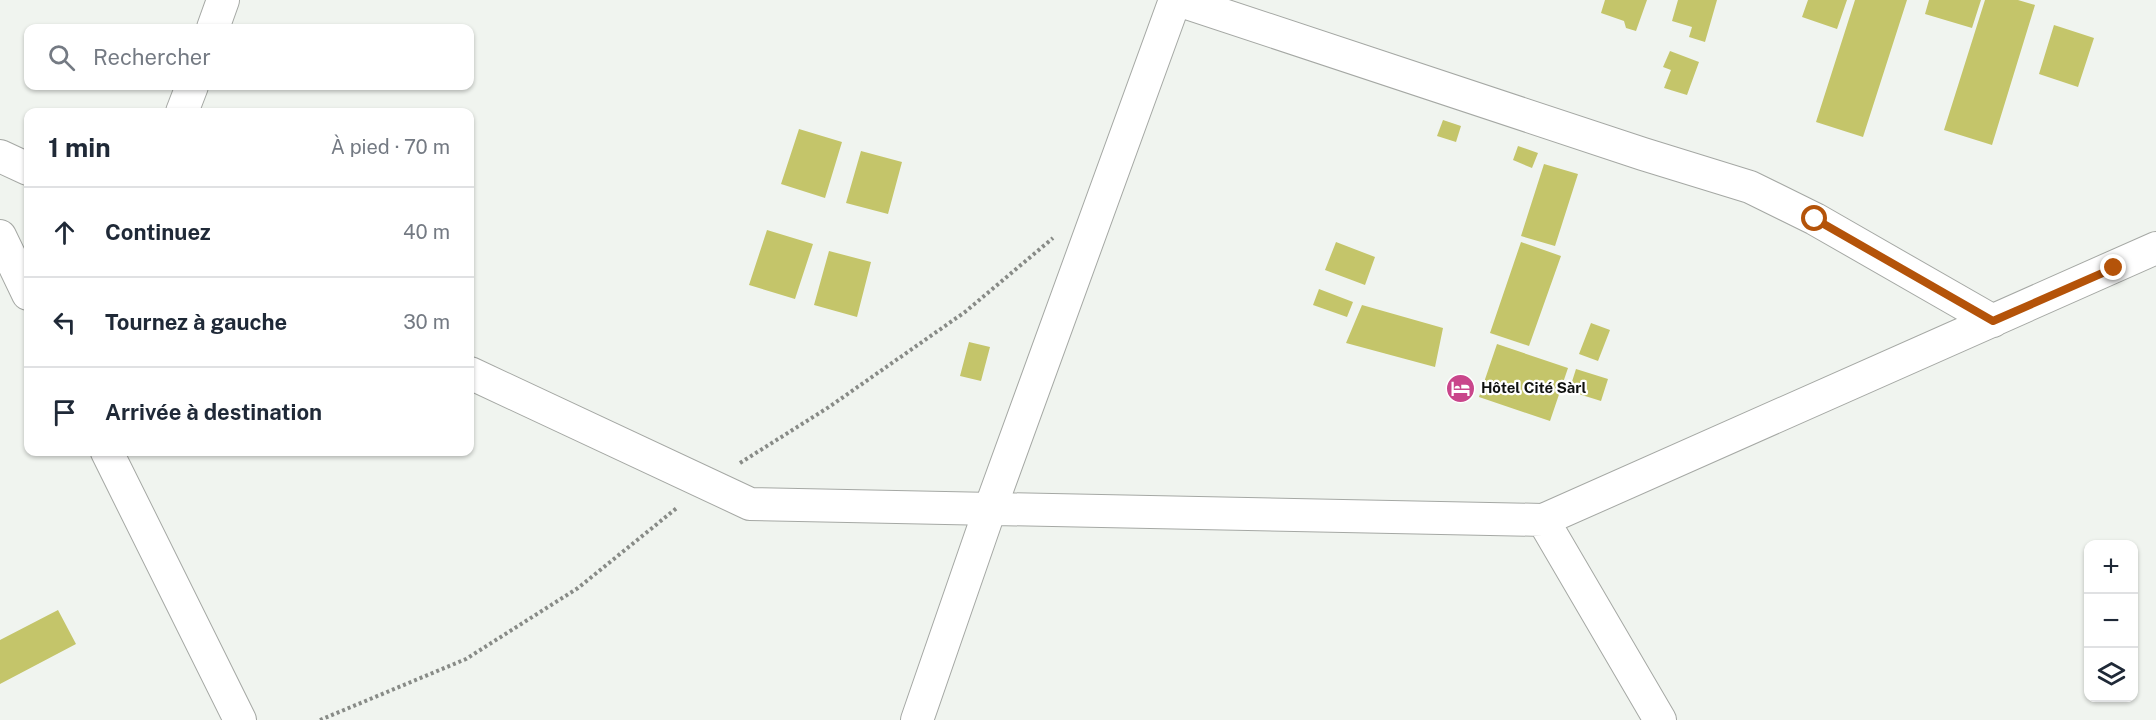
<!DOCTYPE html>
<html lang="fr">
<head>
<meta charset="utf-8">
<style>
  :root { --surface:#fff; --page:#f6f6f7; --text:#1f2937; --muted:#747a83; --line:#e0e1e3 }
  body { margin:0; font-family:"Public Sans",sans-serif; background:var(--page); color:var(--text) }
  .controls { position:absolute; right:18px; bottom:18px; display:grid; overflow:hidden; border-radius:12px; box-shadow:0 2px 4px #0004 }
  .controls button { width:54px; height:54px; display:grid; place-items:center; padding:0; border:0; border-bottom:2px solid var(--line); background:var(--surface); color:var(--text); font:30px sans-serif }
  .stop { position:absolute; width:18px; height:18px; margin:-14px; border:4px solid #b45309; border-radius:50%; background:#fff }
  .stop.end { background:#b45309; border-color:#fff; box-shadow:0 2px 6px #0008 }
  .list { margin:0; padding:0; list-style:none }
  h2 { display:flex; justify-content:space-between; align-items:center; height:78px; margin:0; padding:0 24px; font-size:26px }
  h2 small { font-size:20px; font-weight:400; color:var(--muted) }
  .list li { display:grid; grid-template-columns:39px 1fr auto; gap:18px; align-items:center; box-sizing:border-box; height:90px; padding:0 24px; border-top:2px solid var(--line) }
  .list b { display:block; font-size:22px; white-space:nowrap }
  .list em { font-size:20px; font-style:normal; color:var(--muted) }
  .icon { flex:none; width:33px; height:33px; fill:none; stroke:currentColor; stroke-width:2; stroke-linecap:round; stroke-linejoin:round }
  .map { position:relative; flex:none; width:2156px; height:720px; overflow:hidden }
  .search { position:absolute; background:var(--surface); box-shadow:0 2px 4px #0004; left:24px; top:24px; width:450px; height:66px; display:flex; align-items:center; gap:15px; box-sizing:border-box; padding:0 21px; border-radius:12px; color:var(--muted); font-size:22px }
  .panel { position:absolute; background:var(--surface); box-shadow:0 2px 4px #0004; left:24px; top:108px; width:450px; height:348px; border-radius:12px }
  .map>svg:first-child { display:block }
</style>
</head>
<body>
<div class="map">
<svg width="2156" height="720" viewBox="0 0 2156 720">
  <rect width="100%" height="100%" fill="#f0f4ef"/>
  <path fill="#c4c56a" d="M1605,0H1647L1636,31L1626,28L1624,21L1601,13Z
    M1678,0H1717L1705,42L1689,37L1692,27L1672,21Z
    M1808,0H1847L1837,29L1802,17Z
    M1855,0H1907L1863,137L1816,122Z
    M1929,0H1981L1972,28L1925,14Z
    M1985,0H2018L2035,5L1992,145L1944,130Z
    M2054,25L2094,38L2078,87L2039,74Z
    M1670,51L1699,62L1687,95L1664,88L1671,70L1663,67Z
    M1443,120L1461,126L1456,142L1437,136Z
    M799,129L842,142L825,198L781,184Z
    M1518,146L1538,153L1532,168L1513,160Z
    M861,151L902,162L888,214L846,203Z
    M1544,164L1578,174L1555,246L1521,236Z
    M767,230L813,244L795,299L749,285Z
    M1336,242L1375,257L1365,285L1325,270Z
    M1521,242L1561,256L1529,346L1490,333Z
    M829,251L871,262L857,317L814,305Z
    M1319,289L1353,302L1347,317L1313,305Z
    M1362,305L1443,328L1435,367L1346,343Z
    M1591,323L1610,330L1598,361L1579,354Z
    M969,342L990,347L981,381L960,376Z
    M1497,344L1568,368L1550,421L1479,397Z
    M1576,369L1608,379L1601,401L1569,391Z
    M58,610L76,644L0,684V640Z"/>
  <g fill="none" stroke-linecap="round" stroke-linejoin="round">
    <defs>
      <path id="minor" d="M1178,0L1643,154L1750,187L1815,219L1993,321
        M213,28L223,0
        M182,112L192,86
        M0,156L28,169
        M0,236L28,294
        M470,373L750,504L1543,520L2156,248
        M107,452L240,720
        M1543,520L1660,720
        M917,720L990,509L1175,0"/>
    </defs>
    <use href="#minor" stroke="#a5a8a4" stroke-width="34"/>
    <path stroke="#888b87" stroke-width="4" stroke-dasharray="3 3" stroke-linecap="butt" d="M740,463L829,407L965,312L1053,238
      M320,720L466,659L578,588L678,507"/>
    <use href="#minor" stroke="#fff" stroke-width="32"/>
  </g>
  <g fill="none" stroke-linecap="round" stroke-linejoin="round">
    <path stroke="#b45309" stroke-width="8" d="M1815,219L1993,321L2114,268"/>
  </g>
  <defs>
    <symbol id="hotel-disc" viewBox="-11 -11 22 22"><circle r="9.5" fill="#c9468b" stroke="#fff"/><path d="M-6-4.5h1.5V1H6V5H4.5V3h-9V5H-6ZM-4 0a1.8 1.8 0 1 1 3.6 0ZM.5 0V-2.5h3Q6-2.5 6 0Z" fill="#fff"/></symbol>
  </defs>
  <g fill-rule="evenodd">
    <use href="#hotel-disc" x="1444" y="372" width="33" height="33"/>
  </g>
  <g text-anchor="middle" stroke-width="4.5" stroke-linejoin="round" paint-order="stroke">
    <g font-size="15" font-weight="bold" fill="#101210" stroke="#fff" text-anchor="start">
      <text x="1481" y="393">Hôtel Cité Sàrl</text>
    </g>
  </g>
</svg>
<div class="controls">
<button>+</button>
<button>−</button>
<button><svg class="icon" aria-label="layers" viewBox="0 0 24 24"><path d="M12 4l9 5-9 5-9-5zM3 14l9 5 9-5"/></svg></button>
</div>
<div class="stop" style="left:1815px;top:219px"></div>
<div class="stop end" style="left:2114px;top:268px"></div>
<div class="search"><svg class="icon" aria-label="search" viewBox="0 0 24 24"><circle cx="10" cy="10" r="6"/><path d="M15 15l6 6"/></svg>Rechercher</div>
<section class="panel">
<h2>1 min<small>À pied · 70 m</small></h2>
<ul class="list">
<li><svg class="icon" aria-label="ahead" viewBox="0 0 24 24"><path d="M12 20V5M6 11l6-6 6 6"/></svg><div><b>Continuez</b></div><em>40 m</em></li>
<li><svg class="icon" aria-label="left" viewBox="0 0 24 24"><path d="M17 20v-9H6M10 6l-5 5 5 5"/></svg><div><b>Tournez à gauche</b></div><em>30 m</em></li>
<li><svg class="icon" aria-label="arrive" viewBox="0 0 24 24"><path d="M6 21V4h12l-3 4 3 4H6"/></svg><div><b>Arrivée à destination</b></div></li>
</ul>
</section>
</div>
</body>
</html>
